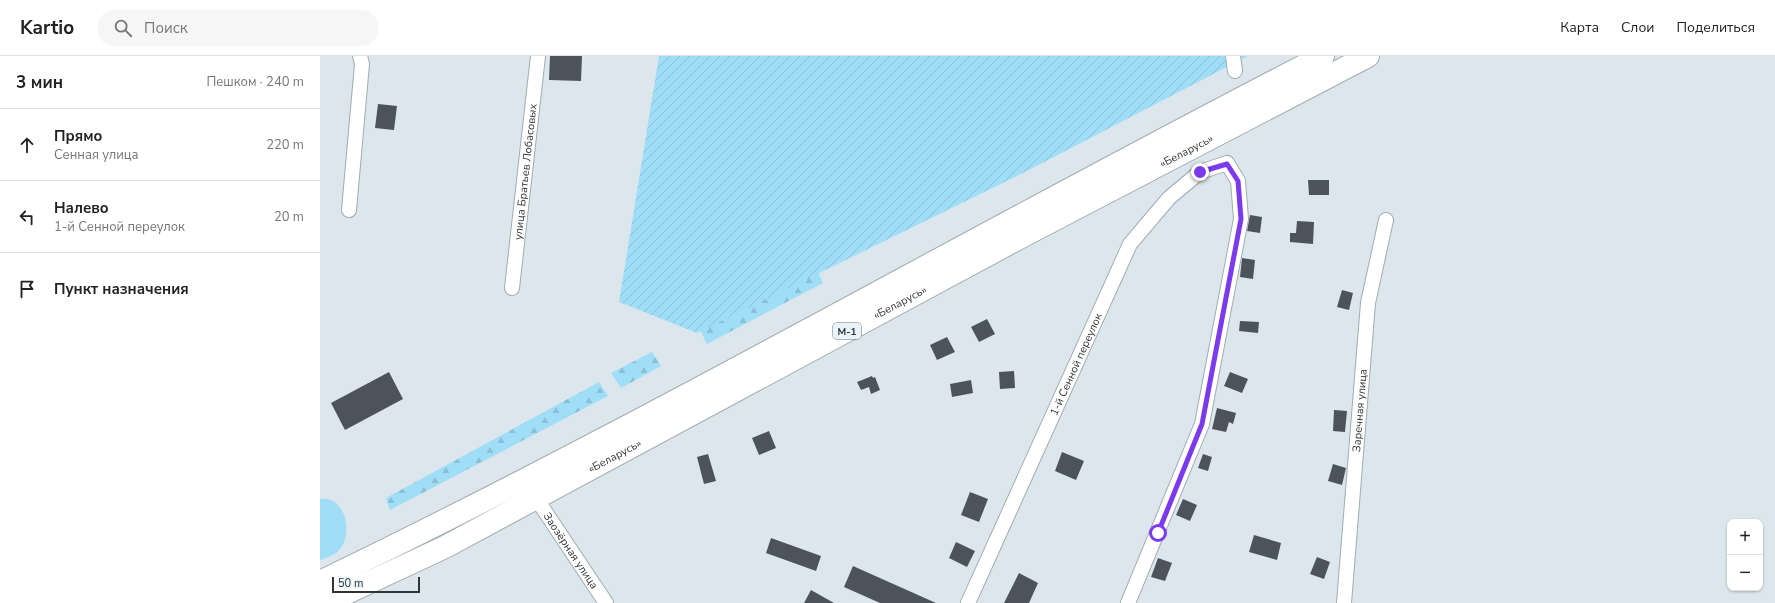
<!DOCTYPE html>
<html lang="ru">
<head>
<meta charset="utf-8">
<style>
  :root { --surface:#fff; --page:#f6f6f6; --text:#222; --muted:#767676; --line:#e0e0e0 }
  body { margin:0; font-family:"Nunito Sans",sans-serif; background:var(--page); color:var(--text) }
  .controls { position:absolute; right:12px; bottom:12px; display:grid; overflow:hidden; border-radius:8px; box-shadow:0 1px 3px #0004 }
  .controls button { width:36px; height:36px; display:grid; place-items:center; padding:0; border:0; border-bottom:1px solid var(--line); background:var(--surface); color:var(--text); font:20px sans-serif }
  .scale { position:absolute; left:12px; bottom:10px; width:88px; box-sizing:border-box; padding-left:4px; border:2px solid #303436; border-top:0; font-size:11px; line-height:14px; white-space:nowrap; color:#303436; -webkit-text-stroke:3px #e8f4f9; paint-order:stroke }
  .stop { position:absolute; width:12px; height:12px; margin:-9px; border:3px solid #7c3aed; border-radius:50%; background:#fff }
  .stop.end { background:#7c3aed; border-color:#fff; box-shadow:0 1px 4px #0008 }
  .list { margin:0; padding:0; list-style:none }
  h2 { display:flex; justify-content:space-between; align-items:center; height:52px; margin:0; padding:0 16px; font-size:17px }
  h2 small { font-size:13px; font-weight:400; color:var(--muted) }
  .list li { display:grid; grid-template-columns:26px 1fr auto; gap:12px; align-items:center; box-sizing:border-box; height:72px; padding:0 16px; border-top:1px solid var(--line) }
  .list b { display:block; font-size:15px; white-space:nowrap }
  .list p { margin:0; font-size:13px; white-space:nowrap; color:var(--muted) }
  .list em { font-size:13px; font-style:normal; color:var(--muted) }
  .icon { flex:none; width:22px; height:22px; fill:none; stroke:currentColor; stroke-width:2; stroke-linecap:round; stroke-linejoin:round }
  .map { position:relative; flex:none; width:1455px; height:547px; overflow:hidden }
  header { display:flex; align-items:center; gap:24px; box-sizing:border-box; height:56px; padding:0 20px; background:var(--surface); border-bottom:1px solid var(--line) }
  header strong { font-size:19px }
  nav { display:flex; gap:22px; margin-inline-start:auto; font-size:14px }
  .search { width:280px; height:36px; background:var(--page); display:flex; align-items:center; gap:10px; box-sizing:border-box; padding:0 14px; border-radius:16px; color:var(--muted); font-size:15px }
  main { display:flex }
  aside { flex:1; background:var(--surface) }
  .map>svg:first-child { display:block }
</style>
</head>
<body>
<header>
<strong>Kartio</strong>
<div class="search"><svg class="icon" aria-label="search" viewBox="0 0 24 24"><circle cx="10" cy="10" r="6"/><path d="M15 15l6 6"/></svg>Поиск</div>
<nav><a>Карта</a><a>Слои</a><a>Поделиться</a></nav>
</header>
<main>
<aside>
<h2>3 мин<small>Пешком · 240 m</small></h2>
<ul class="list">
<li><svg class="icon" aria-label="ahead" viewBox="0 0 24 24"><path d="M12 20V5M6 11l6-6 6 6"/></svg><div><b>Прямо</b><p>Сенная улица</p></div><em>220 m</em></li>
<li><svg class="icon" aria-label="left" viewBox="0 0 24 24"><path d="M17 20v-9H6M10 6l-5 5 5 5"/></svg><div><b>Налево</b><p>1-й Сенной переулок</p></div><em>20 m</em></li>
<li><svg class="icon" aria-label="arrive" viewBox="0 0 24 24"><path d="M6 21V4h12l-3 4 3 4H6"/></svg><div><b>Пункт назначения</b></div></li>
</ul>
</aside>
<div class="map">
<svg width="1455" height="547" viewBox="0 0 1455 547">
  <defs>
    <pattern id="forest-firs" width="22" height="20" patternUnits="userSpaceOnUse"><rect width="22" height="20" fill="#a0def8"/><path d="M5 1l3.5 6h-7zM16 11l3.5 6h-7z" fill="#8abfd5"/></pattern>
    <pattern id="garden-furrows" width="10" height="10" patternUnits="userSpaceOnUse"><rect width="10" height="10" fill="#a0def8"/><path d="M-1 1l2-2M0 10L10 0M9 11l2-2" fill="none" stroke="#8abfd5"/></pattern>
  </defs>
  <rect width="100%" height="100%" fill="#dbe7ec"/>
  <path fill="#a0def8" d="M0,443C26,440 34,478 19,494C15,499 6,502 0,504Z"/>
  <path fill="url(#forest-firs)" d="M496,211L503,227L387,288L379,272Z
    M332,296L341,310L301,332L291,317Z
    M279,326L288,340L70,454L66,442Z"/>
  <path fill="url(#garden-furrows)" d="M339,0H928L703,117L377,277L299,246Z"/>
  <path fill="#4d535a" d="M230,0H262L261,25L229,24Z
    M58,48L77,50L74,74L55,72Z
    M988,124H1009V139H989Z
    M930,159L942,161L940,177L927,175Z
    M977,165L994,166L993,188L970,186V177H976Z
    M922,202L935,204L933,223L920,221Z
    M1022,234L1033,237L1029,254L1017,251Z
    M667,263L675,278L659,286L651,271Z
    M920,265L939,266L938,277L919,275Z
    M627,281L635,296L617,304L610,289Z
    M694,315L695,332L680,333L679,316Z
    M69,316L83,343L25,374L11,347Z
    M910,316L928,323L922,337L904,330Z
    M552,320L553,322L555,321L560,334L551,338L549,331L541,334L537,326Z
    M651,324L653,337L632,341L630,328Z
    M897,352L916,357L913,368L909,366L906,376L892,373Z
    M1014,354L1027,355L1025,376L1013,375Z
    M449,375L456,392L439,399L432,382Z
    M742,396L764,405L756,424L735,415Z
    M388,398L396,425L384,428L377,401Z
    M883,398L892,401L888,415L878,412Z
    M1013,408L1026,412L1022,429L1008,425Z
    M650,436L668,443L659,466L641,459Z
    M863,443L877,449L870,465L856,459Z
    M934,479L961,487L957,504L929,496Z
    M451,482L501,500L496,515L446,497Z
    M636,486L655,495L647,511L629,502Z
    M997,501L1010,506L1004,523L990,518Z
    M838,502L852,507L845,525L831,521Z
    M533,510L616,547H560L524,531Z
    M699,517L718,527L709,547H684Z
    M491,534L514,547H484Z"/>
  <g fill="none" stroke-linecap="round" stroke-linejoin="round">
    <defs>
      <g id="street">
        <path d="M913,0L915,15"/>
        <path d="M29,154L42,8L40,0"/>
        <path id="s1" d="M192,232L218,0"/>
        <path id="s2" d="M216,442L286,547"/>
        <path id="s3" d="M648,547L810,188L849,142L880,116L907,107L918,125L921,163L882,368L808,547"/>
        <path id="s4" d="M1024,547L1048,247L1066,164"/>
      </g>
      <g id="highway">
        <path d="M0,526C340,362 667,172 1003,0"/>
        <path id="s5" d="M5,547L125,491L701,181L1048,0"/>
      </g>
    </defs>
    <use href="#street" stroke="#a2acb1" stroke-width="16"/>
    <use href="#highway" stroke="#a2acb1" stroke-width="24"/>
    <use href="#street" stroke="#fff" stroke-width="14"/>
    <use href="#highway" stroke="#fff" stroke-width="22"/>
  </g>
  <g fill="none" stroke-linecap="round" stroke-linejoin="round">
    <path stroke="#7c3aed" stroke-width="5" d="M838,477L882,368L921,163L918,125L907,108L880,116"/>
  </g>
  <g text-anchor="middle" stroke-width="4" stroke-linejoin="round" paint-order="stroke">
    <rect fill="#e8f4f9" stroke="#676e70" stroke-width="1" x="513" y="267" width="28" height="16" rx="3"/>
    <g font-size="10" font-weight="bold" fill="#303436">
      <text x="527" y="279">М-1</text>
    </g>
    <g font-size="11" fill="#303436" stroke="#e8f4f9">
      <text dy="4" stroke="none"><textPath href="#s5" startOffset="973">«Беларусь»</textPath></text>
      <text dy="4" stroke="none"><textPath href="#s1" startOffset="117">улица Братьев Лобасовых</textPath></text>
      <text dy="4" stroke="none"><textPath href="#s5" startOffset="649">«Беларусь»</textPath></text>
      <text dy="4" stroke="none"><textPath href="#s3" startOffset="262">1-й Сенной переулок</textPath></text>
      <text dy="4" stroke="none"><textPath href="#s4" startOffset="193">Заречная улица</textPath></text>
      <text dy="4" stroke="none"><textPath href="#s5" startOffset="325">«Беларусь»</textPath></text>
      <text dy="4" stroke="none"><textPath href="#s2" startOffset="63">Заозёрная улица</textPath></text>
    </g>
  </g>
</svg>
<div class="controls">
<button>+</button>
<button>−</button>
</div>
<div class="scale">50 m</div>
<div class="stop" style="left:838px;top:477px"></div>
<div class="stop end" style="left:880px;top:116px"></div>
</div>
</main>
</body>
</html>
